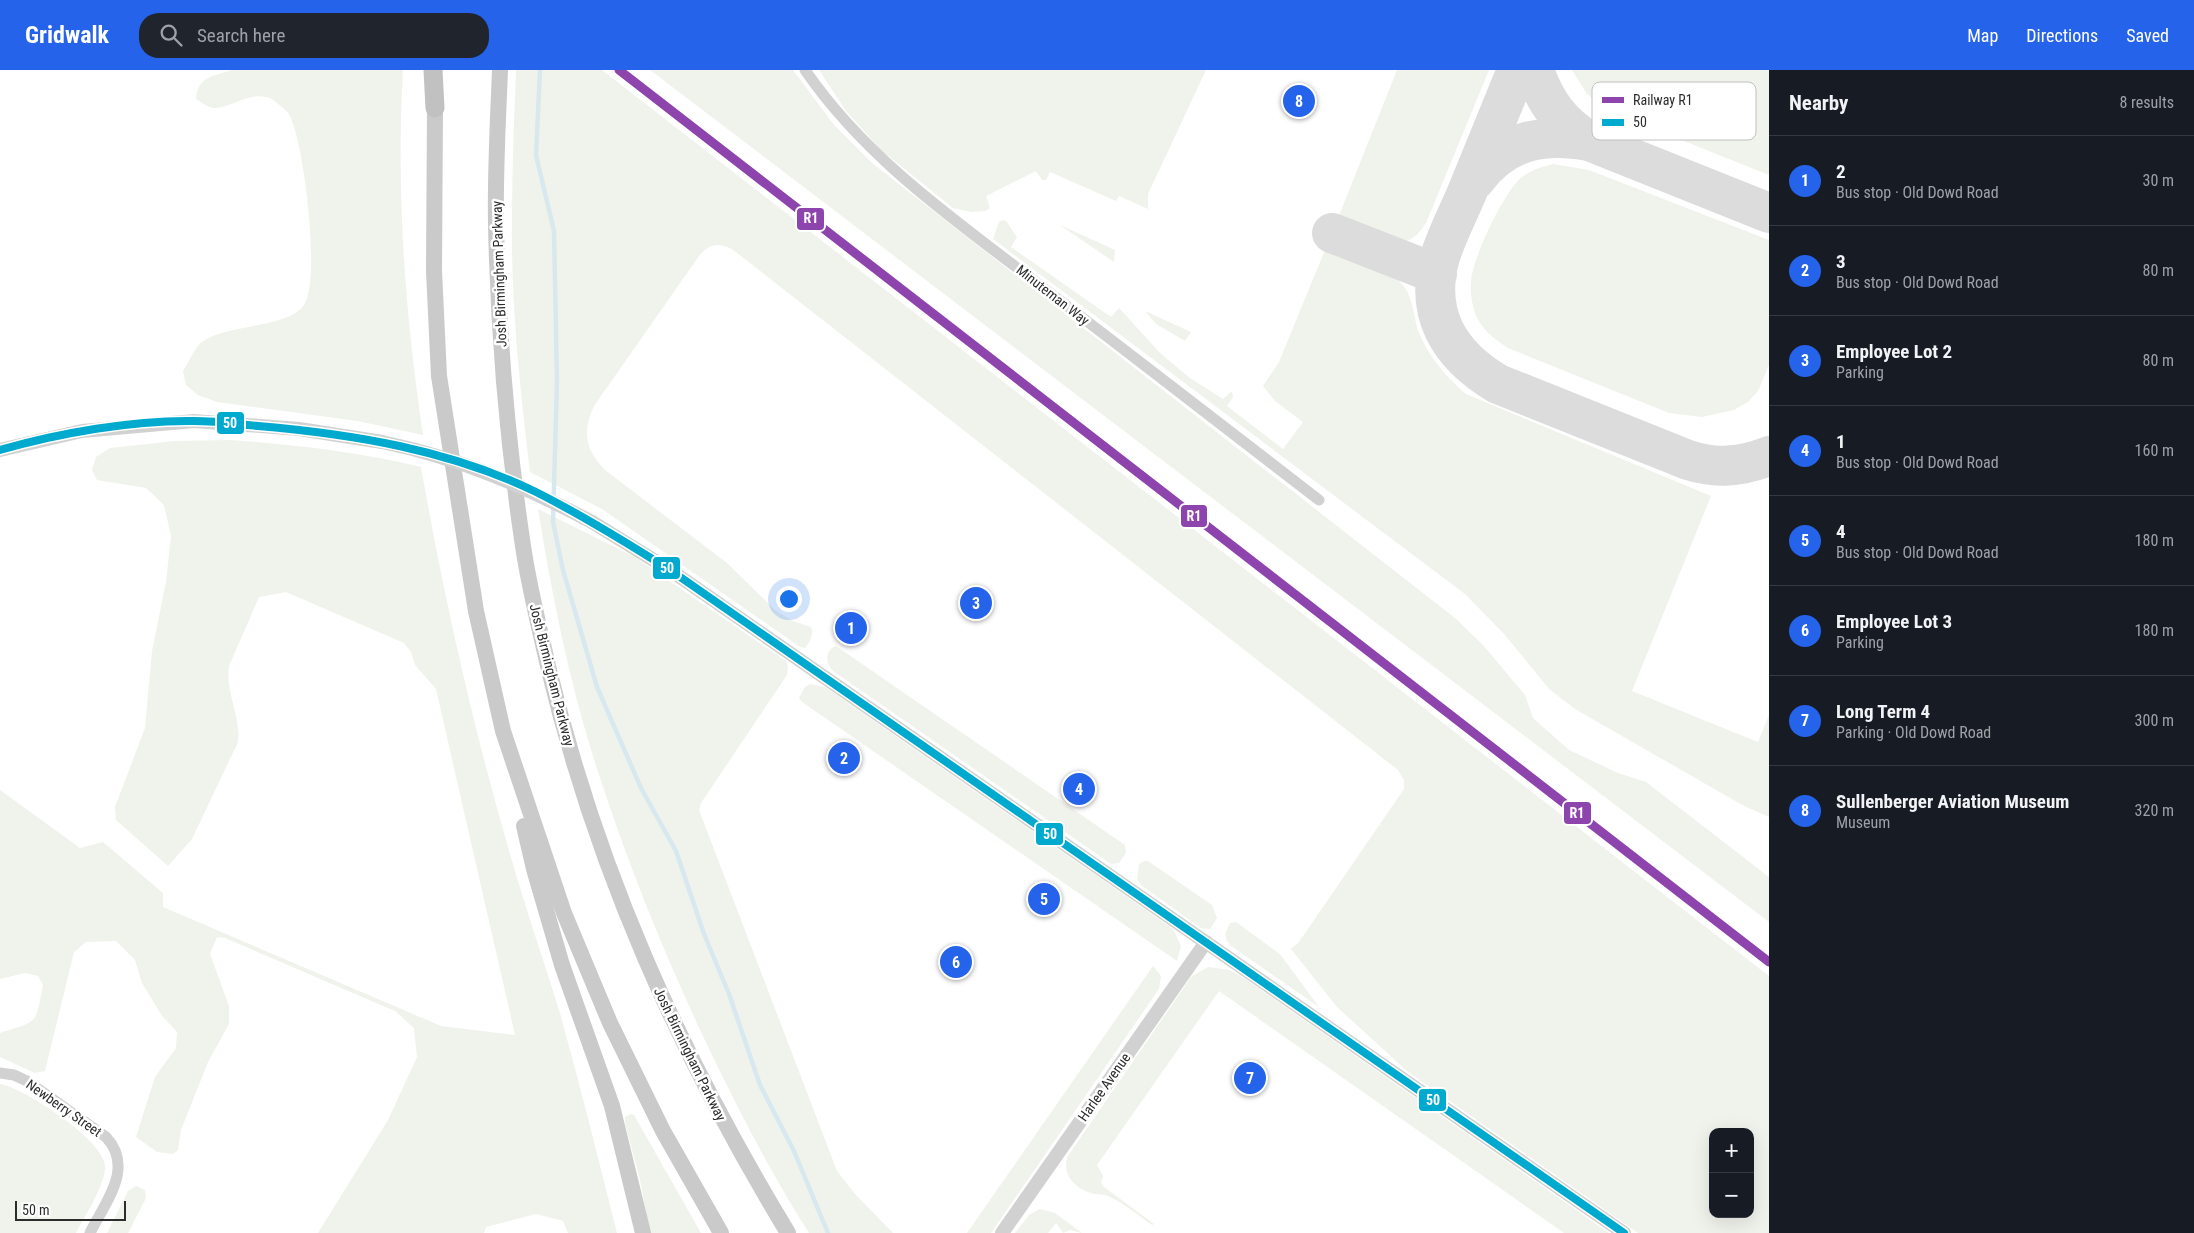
<!DOCTYPE html>
<html lang="en">
<head>
<meta charset="utf-8">
<style>
  :root { --surface:#171b24; --page:#20242c; --text:#f1f3f6; --muted:#9ea1a6; --line:#363941; --accent:#2563eb }
  body { margin:0; font-family:"Roboto Condensed",sans-serif; background:var(--page); color:var(--text) }
  .controls { position:absolute; right:15px; bottom:15px; display:grid; overflow:hidden; border-radius:10px; box-shadow:0 5px 20px #0002 }
  .controls button { width:45px; height:45px; display:grid; place-items:center; padding:0; border:0; border-bottom:1px solid var(--line); background:var(--surface); color:var(--text); font:25px sans-serif }
  .scale { position:absolute; left:15px; bottom:12px; width:111px; box-sizing:border-box; padding-left:5px; border:2px solid #2c2c2c; border-top:0; font-size:14px; line-height:18px; white-space:nowrap; color:#2c2c2c; -webkit-text-stroke:4px #fff; paint-order:stroke }
  .you { position:absolute; left:788px; top:528px; width:18px; height:18px; margin:-12px; border:4px solid #fff; border-radius:50%; background:#1a73e8; box-shadow:0 0 0 8px #1a73e833 }
  .badge { display:grid; place-items:center; width:32px; height:32px; border-radius:50%; background:var(--accent); color:#fff; font-size:16px; font-weight:700 }
  .pin { position:absolute; translate:-50% -50%; border:2px solid #fff; box-shadow:0 1px 5px #0006 }
  .list { margin:0; padding:0; list-style:none }
  h2 { display:flex; justify-content:space-between; align-items:center; height:65px; margin:0; padding:0 20px; font-size:21px }
  h2 small { font-size:16px; font-weight:400; color:var(--muted) }
  .list li { display:grid; grid-template-columns:32px 1fr auto; gap:15px; align-items:center; box-sizing:border-box; height:90px; padding:0 20px; border-top:1px solid var(--line) }
  .list b { display:block; font-size:19px; white-space:nowrap }
  .list p { margin:0; font-size:16px; white-space:nowrap; color:var(--muted) }
  .list em { font-size:16px; font-style:normal; color:var(--muted) }
  .icon { flex:none; width:28px; height:28px; fill:none; stroke:currentColor; stroke-width:2; stroke-linecap:round; stroke-linejoin:round }
  .map { position:relative; flex:none; width:1769px; height:1163px; overflow:hidden }
  header { display:flex; align-items:center; gap:30px; box-sizing:border-box; height:70px; padding:0 25px; background:var(--accent); color:#fff }
  header strong { font-size:24px }
  nav { display:flex; gap:28px; margin-inline-start:auto; font-size:18px }
  .search { width:350px; height:45px; background:var(--page); display:flex; align-items:center; gap:12px; box-sizing:border-box; padding:0 18px; border-radius:20px; color:var(--muted); font-size:19px }
  main { display:flex }
  aside { flex:1; background:var(--surface) }
  .map>svg:first-child { display:block }
</style>
</head>
<body>
<header>
<strong>Gridwalk</strong>
<div class="search"><svg class="icon" aria-label="search" viewBox="0 0 24 24"><circle cx="10" cy="10" r="6"/><path d="M15 15l6 6"/></svg>Search here</div>
<nav><a>Map</a><a>Directions</a><a>Saved</a></nav>
</header>
<main>
<div class="map">
<svg width="1769" height="1163" viewBox="0 0 1769 1163">
  <rect width="100%" height="100%" fill="#fff"/>
  <path fill="#f0f3eb" fill-rule="evenodd" d="M232,0H403C396,122 405,244 423,365L358,351L217,332L198,325L186,315L183,301C189,292 194,278 202,272C227,253 287,259 304,235C321,211 304,70 289,44C286,40 276,32 272,29C250,19 233,39 213,38C207,37 201,32 196,29C198,6 212,7 232,0Z
    M516,0H602L1769,906V1163H1638L1407,1001L1337,937L1291,879L1299,872L1404,719V710L1398,700L732,179C717,172 709,174 699,186L594,336C582,362 585,380 605,400L727,493L776,541L793,551L811,557C814,564 810,572 805,578L800,577L602,439L530,402C520,319 511,235 512,152C512,101 514,51 516,0ZM1713,1062H1750V1144H1713Z
    M650,0H793L834,55L872,93L1455,548L1483,575L1525,625L1533,648L1569,680L1618,703L1646,712L1769,807V852Z
    M819,0H1206L1148,124V139L1119,126L1116,131L1050,102L1046,110H1042L1036,101L986,126L990,138L985,141L971,142L953,138L881,80L846,41Z
    M1397,0H1489L1426,153C1421,160 1415,169 1406,171C1387,174 1355,155 1338,148Z
    M1572,0H1769V105L1609,41L1587,24Z
    M1553,94L1589,100L1769,170V295L1758,321L1748,332L1734,340L1702,347L1669,343L1508,278C1494,269 1481,259 1475,243C1472,234 1470,222 1471,212C1472,189 1504,121 1522,107C1532,100 1541,97 1553,94Z
    M1003,150L1006,151L1017,167L1011,177L1111,247L1119,238L1161,284L1190,308L1223,329L1232,321L1233,327L1227,336L1283,379L1303,352L1275,331L1263,316L1279,292L1325,180C1343,187 1390,200 1402,214C1413,226 1413,245 1418,260C1428,286 1445,306 1466,324L1711,426L1632,621L1758,672L1769,645V747L1744,736L1575,639L1549,619L1505,565L1465,524L993,169L999,152Z
    M1060,155L1115,180L1114,192Z
    M1145,241L1191,262L1185,271L1156,254Z
    M231,370C296,375 358,382 421,397C444,528 473,657 510,784C525,837 543,888 559,940C580,1014 598,1088 617,1163H568L563,1151L536,1144L486,1157L484,1163H318L388,1050L417,987L414,958L395,941L225,868L217,867L210,884L229,936V954L208,992L181,1060L178,1080L173,1084L157,1082L136,1067L155,1007L176,978L177,962L162,946L142,913L135,890L116,871L86,872L74,882L45,1001L35,1003L0,987V963C39,950 35,956 43,915L38,906L25,903L0,909V720L80,778L103,772L163,823V837L441,956L515,965L436,619L415,595L411,582L404,573L286,522L259,527L229,596C225,622 241,646 238,672L192,769L168,796L116,750L115,737L145,658L152,581L166,512L171,466L164,435L146,418L97,410L92,400L96,387L110,378L175,371Z
    M538,439L633,486L786,591L788,596L787,605L701,733L699,740L837,1101L855,1124L893,1163H809C772,1105 740,1043 710,981C669,895 633,807 603,717C572,626 553,532 538,439Z
    M836,576L1125,775L1126,783L1119,793L1111,794L833,601C825,594 825,580 836,576Z
    M810,614L825,617L1173,859L1181,876L1177,891L802,632L799,628L805,617Z
    M1144,791H1148L1212,835L1217,848L1210,859L1201,858L1141,815L1137,809L1139,794Z
    M1236,852L1280,884L1319,937L1231,876L1227,871L1225,864L1230,853Z
    M1153,896L1161,906L1159,919L991,1163H967Z
    M1208,897L1230,900L1244,908L1609,1163H1564L1219,921L1097,1095L1103,1106L1101,1112L1104,1117L1154,1154L1152,1155C1139,1146 1125,1134 1110,1127C1105,1124 1100,1125 1095,1124C1077,1121 1060,1104 1068,1086L1191,907Z
    M0,1014C24,1018 104,1070 105,1096C106,1113 84,1148 76,1163H0Z
    M631,1044L634,1045L701,1163H650L640,1110L625,1053V1047Z
    M136,1116L145,1120L146,1128L128,1163H107L128,1121Z
    M1040,1139L1055,1143L1082,1163L1070,1160L1063,1163L1056,1153L1048,1163H1015L1029,1145Z"/>
  <g fill="none" stroke-linecap="round" stroke-linejoin="round">
    <path stroke="#d8e8ef" stroke-width="4.5" d="M540,0L536,85L554,161L557,311L553,452L563,500L597,617L641,718L676,781L704,864L729,924L760,1015L794,1081L828,1163"/>
    <path stroke="#dcdcdc" stroke-width="40" d="M1517,0C1501,40 1484,80 1468,120C1459,142 1447,164 1440,187C1424,244 1449,285 1498,314L1688,390C1716,399 1741,397 1769,386
      M1534,0C1545,32 1560,53 1589,71L1769,143
      M1475,110C1504,70 1542,63 1589,71
      M1332,163L1437,204"/>
    <path stroke="#d1d1d1" stroke-width="11" d="M805,0C866,89 956,151 1041,216C1134,287 1227,359 1319,430
      M0,1003L14,1005L27,1011L106,1067C135,1098 105,1132 90,1163"/>
    <path stroke="#d1d1d1" stroke-width="14" d="M0,380L82,361L194,351L299,359L382,372
      M592,452L673,502L1624,1163
      M1002,1163L1206,872"/>
    <path stroke="#cacaca" stroke-width="16" d="M500,0C498,51 495,102 496,153C498,261 507,369 523,476C529,517 539,556 548,596C597,801 679,983 788,1163
      M435,38L434,201L439,306L476,541L503,661L564,843L610,953L663,1061L721,1163
      M524,756L534,799L562,895L612,1036L643,1163"/>
    <path stroke="#c1c1c1" stroke-width="19" d="M433,0L435,38"/>
    <path stroke="#d1d1d1" stroke-width="14" d="M382,372C459,388 522,415 592,452"/>
    <defs>
      <path id="bus-1" d="M0,380C59,363 133,350 194,351C215,351 237,354 258,356C353,364 450,380 536,422C584,446 629,474 673,502L1624,1163"/>
    </defs>
    <use href="#bus-1" stroke="#fff" stroke-width="11"/>
    <use href="#bus-1" stroke="#00a9ce" stroke-width="8"/>
    <defs>
      <path id="rail-1" d="M619,0L1769,892"/>
    </defs>
    <use href="#rail-1" stroke="#fff" stroke-width="12"/>
    <use href="#rail-1" stroke="#8e44ad" stroke-width="9"/>
  </g>
  <g text-anchor="middle" stroke-width="5" stroke-linejoin="round" paint-order="stroke">
    <g font-size="14" fill="#2c2c2c" stroke="#fff">
      <text transform="translate(499 204) rotate(-92)" y="5">Josh Birmingham Parkway</text>
      <text transform="translate(1053 225) rotate(38)" y="5">Minuteman Way</text>
      <text transform="translate(552 605) rotate(76)" y="5">Josh Birmingham Parkway</text>
      <text transform="translate(690 984) rotate(64)" y="5">Josh Birmingham Parkway</text>
      <text transform="translate(1104 1017) rotate(-55)" y="5">Harlee Avenue</text>
      <text transform="translate(64 1038) rotate(35)" y="5">Newberry Street</text>
    </g>
  </g>
  <rect x="1592" y="12" width="164" height="58" rx="8" fill="#fff" stroke="#c0c0c0" stroke-width="1"/>
  <rect x="1602" y="27" width="22" height="6" fill="#8e44ad"/>
  <rect x="1602" y="49" width="22" height="7" fill="#00a9ce"/>
  <g font-size="14" fill="#2c2c2c">
    <text x="1633" y="35">Railway R1</text>
    <text x="1633" y="57">50</text>
  </g>
  <g stroke="#fff" stroke-width="2">
    <rect x="796" y="137" width="29" height="24" rx="5" fill="#8e44ad"/>
    <rect x="216" y="341" width="29" height="24" rx="5" fill="#00a9ce"/>
    <rect x="1180" y="434" width="28" height="24" rx="5" fill="#8e44ad"/>
    <rect x="652" y="486" width="29" height="24" rx="5" fill="#00a9ce"/>
    <rect x="1563" y="731" width="29" height="24" rx="5" fill="#8e44ad"/>
    <rect x="1035" y="752" width="29" height="24" rx="5" fill="#00a9ce"/>
    <rect x="1418" y="1018" width="29" height="24" rx="5" fill="#00a9ce"/>
  </g>
  <g font-size="14" text-anchor="middle" font-weight="bold" fill="#fff">
    <text x="811" y="153">R1</text>
    <text x="230" y="358">50</text>
    <text x="1194" y="451">R1</text>
    <text x="667" y="503">50</text>
    <text x="1577" y="748">R1</text>
    <text x="1050" y="769">50</text>
    <text x="1433" y="1035">50</text>
  </g>
</svg>
<div class="controls">
<button>+</button>
<button>−</button>
</div>
<div class="scale">50 m</div>
<div class="you"></div>
<div class="pin badge" style="left:851px;top:558px">1</div>
<div class="pin badge" style="left:844px;top:688px">2</div>
<div class="pin badge" style="left:976px;top:533px">3</div>
<div class="pin badge" style="left:1079px;top:719px">4</div>
<div class="pin badge" style="left:1044px;top:829px">5</div>
<div class="pin badge" style="left:956px;top:892px">6</div>
<div class="pin badge" style="left:1250px;top:1008px">7</div>
<div class="pin badge" style="left:1299px;top:31px">8</div>
</div>
<aside>
<h2>Nearby<small>8 results</small></h2>
<ul class="list">
<li><span class="badge">1</span><div><b>2</b><p>Bus stop · Old Dowd Road</p></div><em>30 m</em></li>
<li><span class="badge">2</span><div><b>3</b><p>Bus stop · Old Dowd Road</p></div><em>80 m</em></li>
<li><span class="badge">3</span><div><b>Employee Lot 2</b><p>Parking</p></div><em>80 m</em></li>
<li><span class="badge">4</span><div><b>1</b><p>Bus stop · Old Dowd Road</p></div><em>160 m</em></li>
<li><span class="badge">5</span><div><b>4</b><p>Bus stop · Old Dowd Road</p></div><em>180 m</em></li>
<li><span class="badge">6</span><div><b>Employee Lot 3</b><p>Parking</p></div><em>180 m</em></li>
<li><span class="badge">7</span><div><b>Long Term 4</b><p>Parking · Old Dowd Road</p></div><em>300 m</em></li>
<li><span class="badge">8</span><div><b>Sullenberger Aviation Museum</b><p>Museum</p></div><em>320 m</em></li>
</ul>
</aside>
</main>
</body>
</html>
